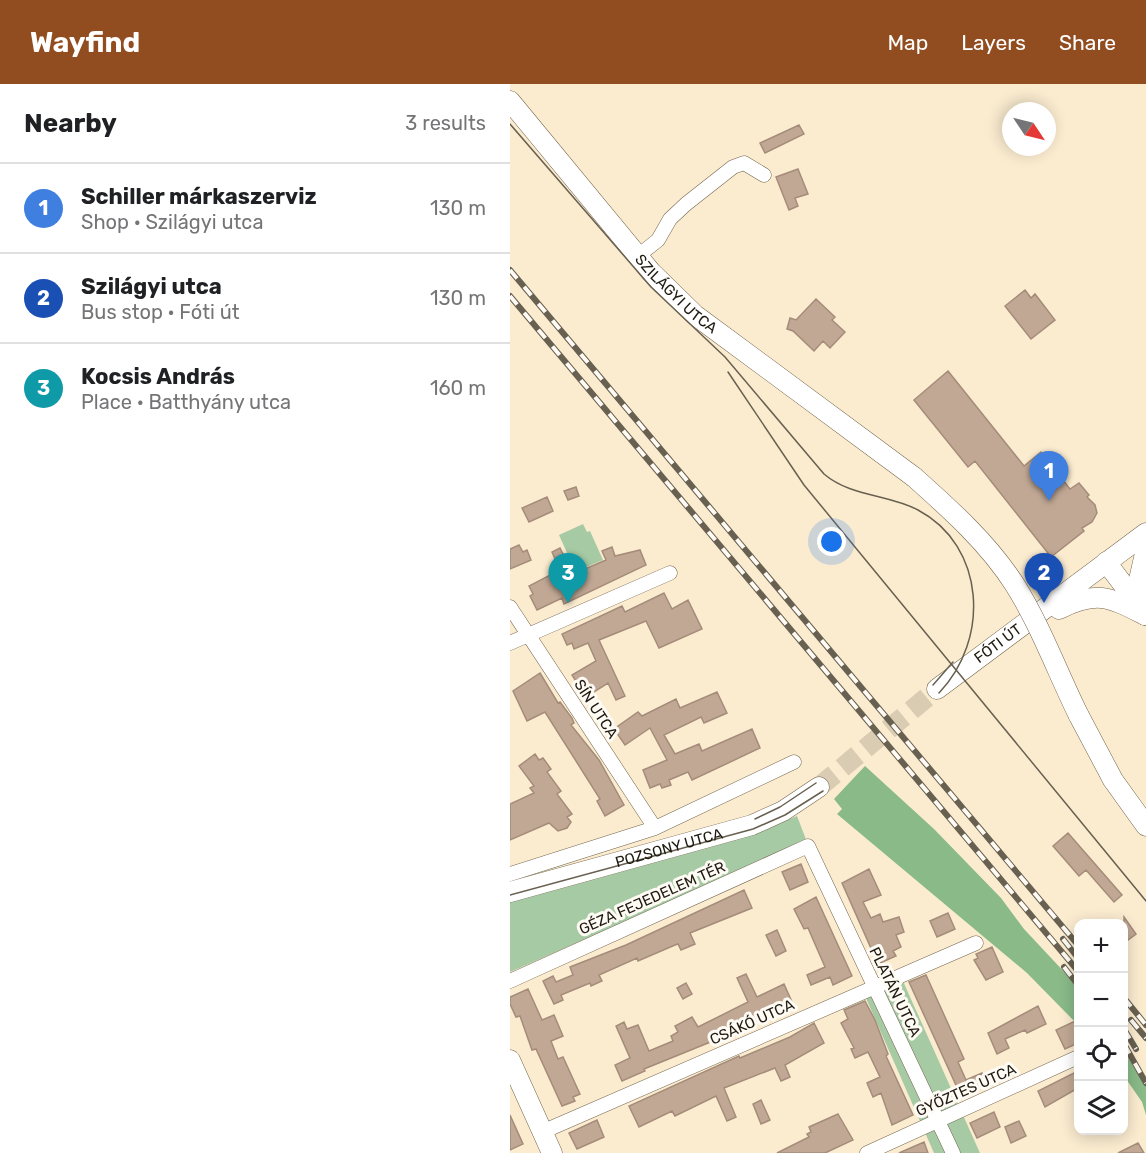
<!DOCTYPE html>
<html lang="en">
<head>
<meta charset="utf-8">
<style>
  :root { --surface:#fff; --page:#f2f2f2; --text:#202124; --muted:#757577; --line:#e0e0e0; --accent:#914d20 }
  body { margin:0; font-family:Rubik,sans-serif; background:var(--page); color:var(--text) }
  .controls { position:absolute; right:18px; bottom:18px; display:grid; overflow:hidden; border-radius:12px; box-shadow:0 3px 15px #0003 }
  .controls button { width:54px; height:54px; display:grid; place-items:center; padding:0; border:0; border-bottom:2px solid var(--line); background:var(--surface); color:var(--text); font:30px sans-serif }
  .compass { position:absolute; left:492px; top:18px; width:54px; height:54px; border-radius:50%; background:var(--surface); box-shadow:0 3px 15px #0003; rotate:125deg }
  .you { position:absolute; left:322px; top:458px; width:21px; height:21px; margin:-15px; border:4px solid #fff; border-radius:50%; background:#1a73e8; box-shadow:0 0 0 9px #1a73e833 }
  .badge { display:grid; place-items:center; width:39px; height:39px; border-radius:50%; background:var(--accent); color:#fff; font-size:20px; font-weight:700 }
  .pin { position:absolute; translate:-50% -50px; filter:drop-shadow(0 2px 3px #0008) }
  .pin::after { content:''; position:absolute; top:32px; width:21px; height:18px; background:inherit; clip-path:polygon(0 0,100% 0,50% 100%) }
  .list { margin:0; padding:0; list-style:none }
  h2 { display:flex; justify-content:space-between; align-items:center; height:78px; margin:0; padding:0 24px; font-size:26px }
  h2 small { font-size:20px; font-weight:400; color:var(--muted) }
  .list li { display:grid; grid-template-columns:39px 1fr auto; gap:18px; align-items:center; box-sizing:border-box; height:90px; padding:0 24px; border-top:2px solid var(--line) }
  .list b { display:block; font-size:22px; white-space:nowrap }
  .list p { margin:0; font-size:20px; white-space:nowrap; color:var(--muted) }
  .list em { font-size:20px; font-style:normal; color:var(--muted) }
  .icon { flex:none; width:33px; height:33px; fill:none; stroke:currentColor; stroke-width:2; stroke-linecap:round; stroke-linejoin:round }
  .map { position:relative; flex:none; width:636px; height:1069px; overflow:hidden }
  header { display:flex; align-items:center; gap:36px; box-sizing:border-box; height:84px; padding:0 30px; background:var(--accent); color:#fff }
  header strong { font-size:28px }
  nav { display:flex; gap:33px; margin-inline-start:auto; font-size:21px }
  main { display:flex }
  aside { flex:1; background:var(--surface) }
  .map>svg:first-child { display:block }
</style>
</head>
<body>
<header>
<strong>Wayfind</strong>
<nav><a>Map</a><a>Layers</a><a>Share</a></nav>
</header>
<main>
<aside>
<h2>Nearby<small>3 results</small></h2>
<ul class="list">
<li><span class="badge" style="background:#3f7fe0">1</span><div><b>Schiller márkaszerviz</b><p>Shop · Szilágyi utca</p></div><em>130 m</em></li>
<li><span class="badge" style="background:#1a4fb4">2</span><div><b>Szilágyi utca</b><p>Bus stop · Fóti út</p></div><em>130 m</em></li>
<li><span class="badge" style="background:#0f9aa8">3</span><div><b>Kocsis András</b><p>Place · Batthyány utca</p></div><em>160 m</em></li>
</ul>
</aside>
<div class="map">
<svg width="636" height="1069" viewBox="0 0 636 1069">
  <rect width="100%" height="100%" fill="#fbecd0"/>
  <path fill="#a6caa4" d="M73,440L77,448L80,447L93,476L76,483L74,488L67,491L49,451Z
    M287,732L297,758L0,888V814L248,748Z
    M392,895L470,1069H424L355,912Z"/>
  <path fill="#89ba88" d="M355,682L424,745L491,814L514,845L557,891L568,905V941L517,889L327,730L332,725L324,715Z
    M614,967L636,1002V1031L632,1018L614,992Z"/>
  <path fill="#c1a895" stroke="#a58c7a" stroke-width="1.5" d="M289,41L294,50L255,69L250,59Z
    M288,85L298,110L285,114L288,122L279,126L266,93Z
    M515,206L521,214L525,210L545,236L521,255L495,222Z
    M306,215L325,233L322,236L335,248L320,264L313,257L304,267L283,247L277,245L280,234L286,236Z
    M438,287L514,382L531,368L560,405L569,399L579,411L577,413L585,421L587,429L582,438L572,444L574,447L541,473L465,377L458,383L404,316Z
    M66,403L69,412L58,416L54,407Z
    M37,413L43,427L19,438L12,424Z
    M9,461L13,468L17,466L21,476L0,485V465Z
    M102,463L105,472L130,466L136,481L54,520L52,514L27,526L20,512L23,510L19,502L50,486L42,468L50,464L63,490L96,476L92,467Z
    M154,509L162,525L178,516L192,545L149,564L136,537L89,556L115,612L106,616L98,599L76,613L62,591L86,577L78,559L64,565L62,559L57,561L52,550L112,522L115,528Z
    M30,589L48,619L50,618L62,634L64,639L61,641L89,676L114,721L95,732L87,717L90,715L35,628L17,637L3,607Z
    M207,608L217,629L194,639L191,633L154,651L165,670L189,660L192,667L242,645L250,664L182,696L178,688L159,696L161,701L152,704L150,700L140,704L133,686L157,676L140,644L115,661L104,645L128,628L132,632L166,615L170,624Z
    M25,670L29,676L33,674L41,685L37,688L51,707L47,710L62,730L57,733L61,738L57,744L48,747L39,739L0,756V720L24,709L20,704L24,702L9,682Z
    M558,749L612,811L604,818L576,786L569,792L543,762Z
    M291,780L298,798L280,806L272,788Z
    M359,785L371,811L353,818L361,834L370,830L373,838L389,833L394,848L386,851L391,863L383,867L386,872L368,880L332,799Z
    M234,806L242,824L180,849L185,860L171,866L168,860L165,861L128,877L127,874L89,891L92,897L81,902L80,899L51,911L53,916L44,920L33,897L43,892L46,898L63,891L60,883L116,861Z
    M306,813L342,892L323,901L320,893L301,901L297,891L315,883L298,844L294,845L284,825Z
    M438,829L445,845L427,853L420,837Z
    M614,833L626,850L614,859Z
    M267,846L276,867L266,872L256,851Z
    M482,863L493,888L476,896L464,876L468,874L466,870Z
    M236,890L247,913L274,900L282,918L235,944L134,985L135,987L112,997L105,981L120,974L106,942L114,938L117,945L128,941L139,967L163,957L161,952L168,948L165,942L182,933L188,943L238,918L227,894Z
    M416,891L454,975L448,978L456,996L472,989L476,998L450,1010L399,898Z
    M176,899L182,910L173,915L167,904Z
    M18,905L32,936L44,931L53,952L41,957L48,975L53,973L70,1010L63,1013L65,1017L52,1022L26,965L22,966L10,932L6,933L0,920V913Z
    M355,917L365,936L378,970L376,972L403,1031L382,1041L371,1009L363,1013L357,999L370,993L358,968L345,974L341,965L344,964L331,939L338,935L334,926Z
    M528,922L536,940L517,949L515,946L495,955L499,964L487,970L478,949Z
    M565,937L568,959L555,965L546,946Z
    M304,939L314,959L275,981L280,993L271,997L265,984L214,1004L226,1033L217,1037L206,1012L165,1032L162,1027L129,1043L119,1022L229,972L230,974L280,953Z
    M568,987V1004L535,1023L528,1007Z
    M251,1016L260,1036L251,1040L243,1020Z
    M484,1028L490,1043L467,1054L460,1039Z
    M328,1030L343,1056L315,1069H267L299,1053L297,1050L301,1048L299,1043Z
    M0,1031L13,1060L0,1066Z
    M87,1036L94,1053L67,1065L59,1049Z
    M509,1037L516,1052L501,1059L495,1043Z
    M414,1058L418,1069H389Z
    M628,1059L634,1069H608Z"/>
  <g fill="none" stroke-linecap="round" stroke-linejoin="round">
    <path stroke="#daccb3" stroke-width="20" stroke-dasharray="20 10" stroke-linecap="butt" d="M309,703L427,605"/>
    <defs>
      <path id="street" d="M128,172L148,156L160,135L176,120L223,83L234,79L254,91
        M0,523L145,744
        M0,559L160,489
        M0,790L145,744L284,678
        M0,897L298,762L443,1069
        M32,1048L466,859
        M357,1069L568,973"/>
      <g id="secondary">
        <path id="s1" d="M0,17L141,188L185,231L404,393"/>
        <path d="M596,478L631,524"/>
        <path d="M549,525C587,506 599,513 635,531"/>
        <path d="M635,531L629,496L636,465"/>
        <path id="s2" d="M427,605L636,449"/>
        <path d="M568,630L603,696L636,742"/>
        <path id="s3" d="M0,808L242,741L273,727L309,703"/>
        <path d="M0,976L42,1069"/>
      </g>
    </defs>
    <use href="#street" stroke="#73654d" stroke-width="15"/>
    <use href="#secondary" stroke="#73654d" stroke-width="21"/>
    <use href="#street" stroke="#fff" stroke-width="14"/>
    <use href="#secondary" stroke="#fff" stroke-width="20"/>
    <path stroke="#686050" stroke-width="1.5" d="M0,40L141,203L215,273L314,390C341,413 378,410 408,426C476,462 480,556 429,609
      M218,288L294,401L636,817
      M423,601L443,578
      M245,735L270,723L306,699
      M0,811L243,745L275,731L313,707"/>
    <defs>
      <path id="rail" d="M0,186L568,861
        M0,212L568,887
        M553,855L568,874
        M554,883L568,901
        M614,914L636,941
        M621,936L636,954
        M614,945L626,965
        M614,960L636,999"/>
    </defs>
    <use href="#rail" stroke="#686050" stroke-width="6"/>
    <use href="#rail" stroke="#fefbf5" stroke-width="4" stroke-dasharray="11" stroke-linecap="butt"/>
    <defs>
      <path id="secondary-bridge" d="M404,393C441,426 478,459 505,501C530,541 547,587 568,630"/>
    </defs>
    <use href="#secondary-bridge" stroke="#73654d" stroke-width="21" stroke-linecap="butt"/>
    <use href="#secondary-bridge" stroke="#fff" stroke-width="20"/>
  </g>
  <g text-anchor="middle" stroke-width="6" stroke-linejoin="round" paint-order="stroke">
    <g font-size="15" fill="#1f1a10" stroke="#fefbf5">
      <text dy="5" stroke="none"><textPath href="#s1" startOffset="255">SZILÁGYI UTCA</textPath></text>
      <text dy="5" stroke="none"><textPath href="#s2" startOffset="76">FÓTI ÚT</textPath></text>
      <text transform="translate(86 625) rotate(57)" y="5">SÍN UTCA</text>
      <text dy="5" stroke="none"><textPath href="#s3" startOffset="165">POZSONY UTCA</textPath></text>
      <text transform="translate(142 814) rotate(-24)" y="5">GÉZA FEJEDELEM TÉR</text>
      <text transform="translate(385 908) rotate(64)" y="5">PLATÁN UTCA</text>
      <text transform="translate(242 938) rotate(-24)" y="5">CSÁKÓ UTCA</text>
      <text transform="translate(456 1006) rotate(-24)" y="5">GYŐZTES UTCA</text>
    </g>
  </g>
</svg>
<div class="controls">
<button>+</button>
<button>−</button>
<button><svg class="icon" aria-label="locate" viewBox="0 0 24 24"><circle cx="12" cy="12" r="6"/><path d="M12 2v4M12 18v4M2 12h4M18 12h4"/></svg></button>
<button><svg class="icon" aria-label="layers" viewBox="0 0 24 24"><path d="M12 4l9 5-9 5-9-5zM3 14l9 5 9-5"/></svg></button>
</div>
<svg class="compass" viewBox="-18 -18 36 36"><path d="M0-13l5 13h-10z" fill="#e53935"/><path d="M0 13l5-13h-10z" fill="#757577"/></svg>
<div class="you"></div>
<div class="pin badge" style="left:539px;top:417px;background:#3f7fe0">1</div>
<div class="pin badge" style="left:534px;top:519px;background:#1a4fb4">2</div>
<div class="pin badge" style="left:58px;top:519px;background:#0f9aa8">3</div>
</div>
</main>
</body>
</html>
